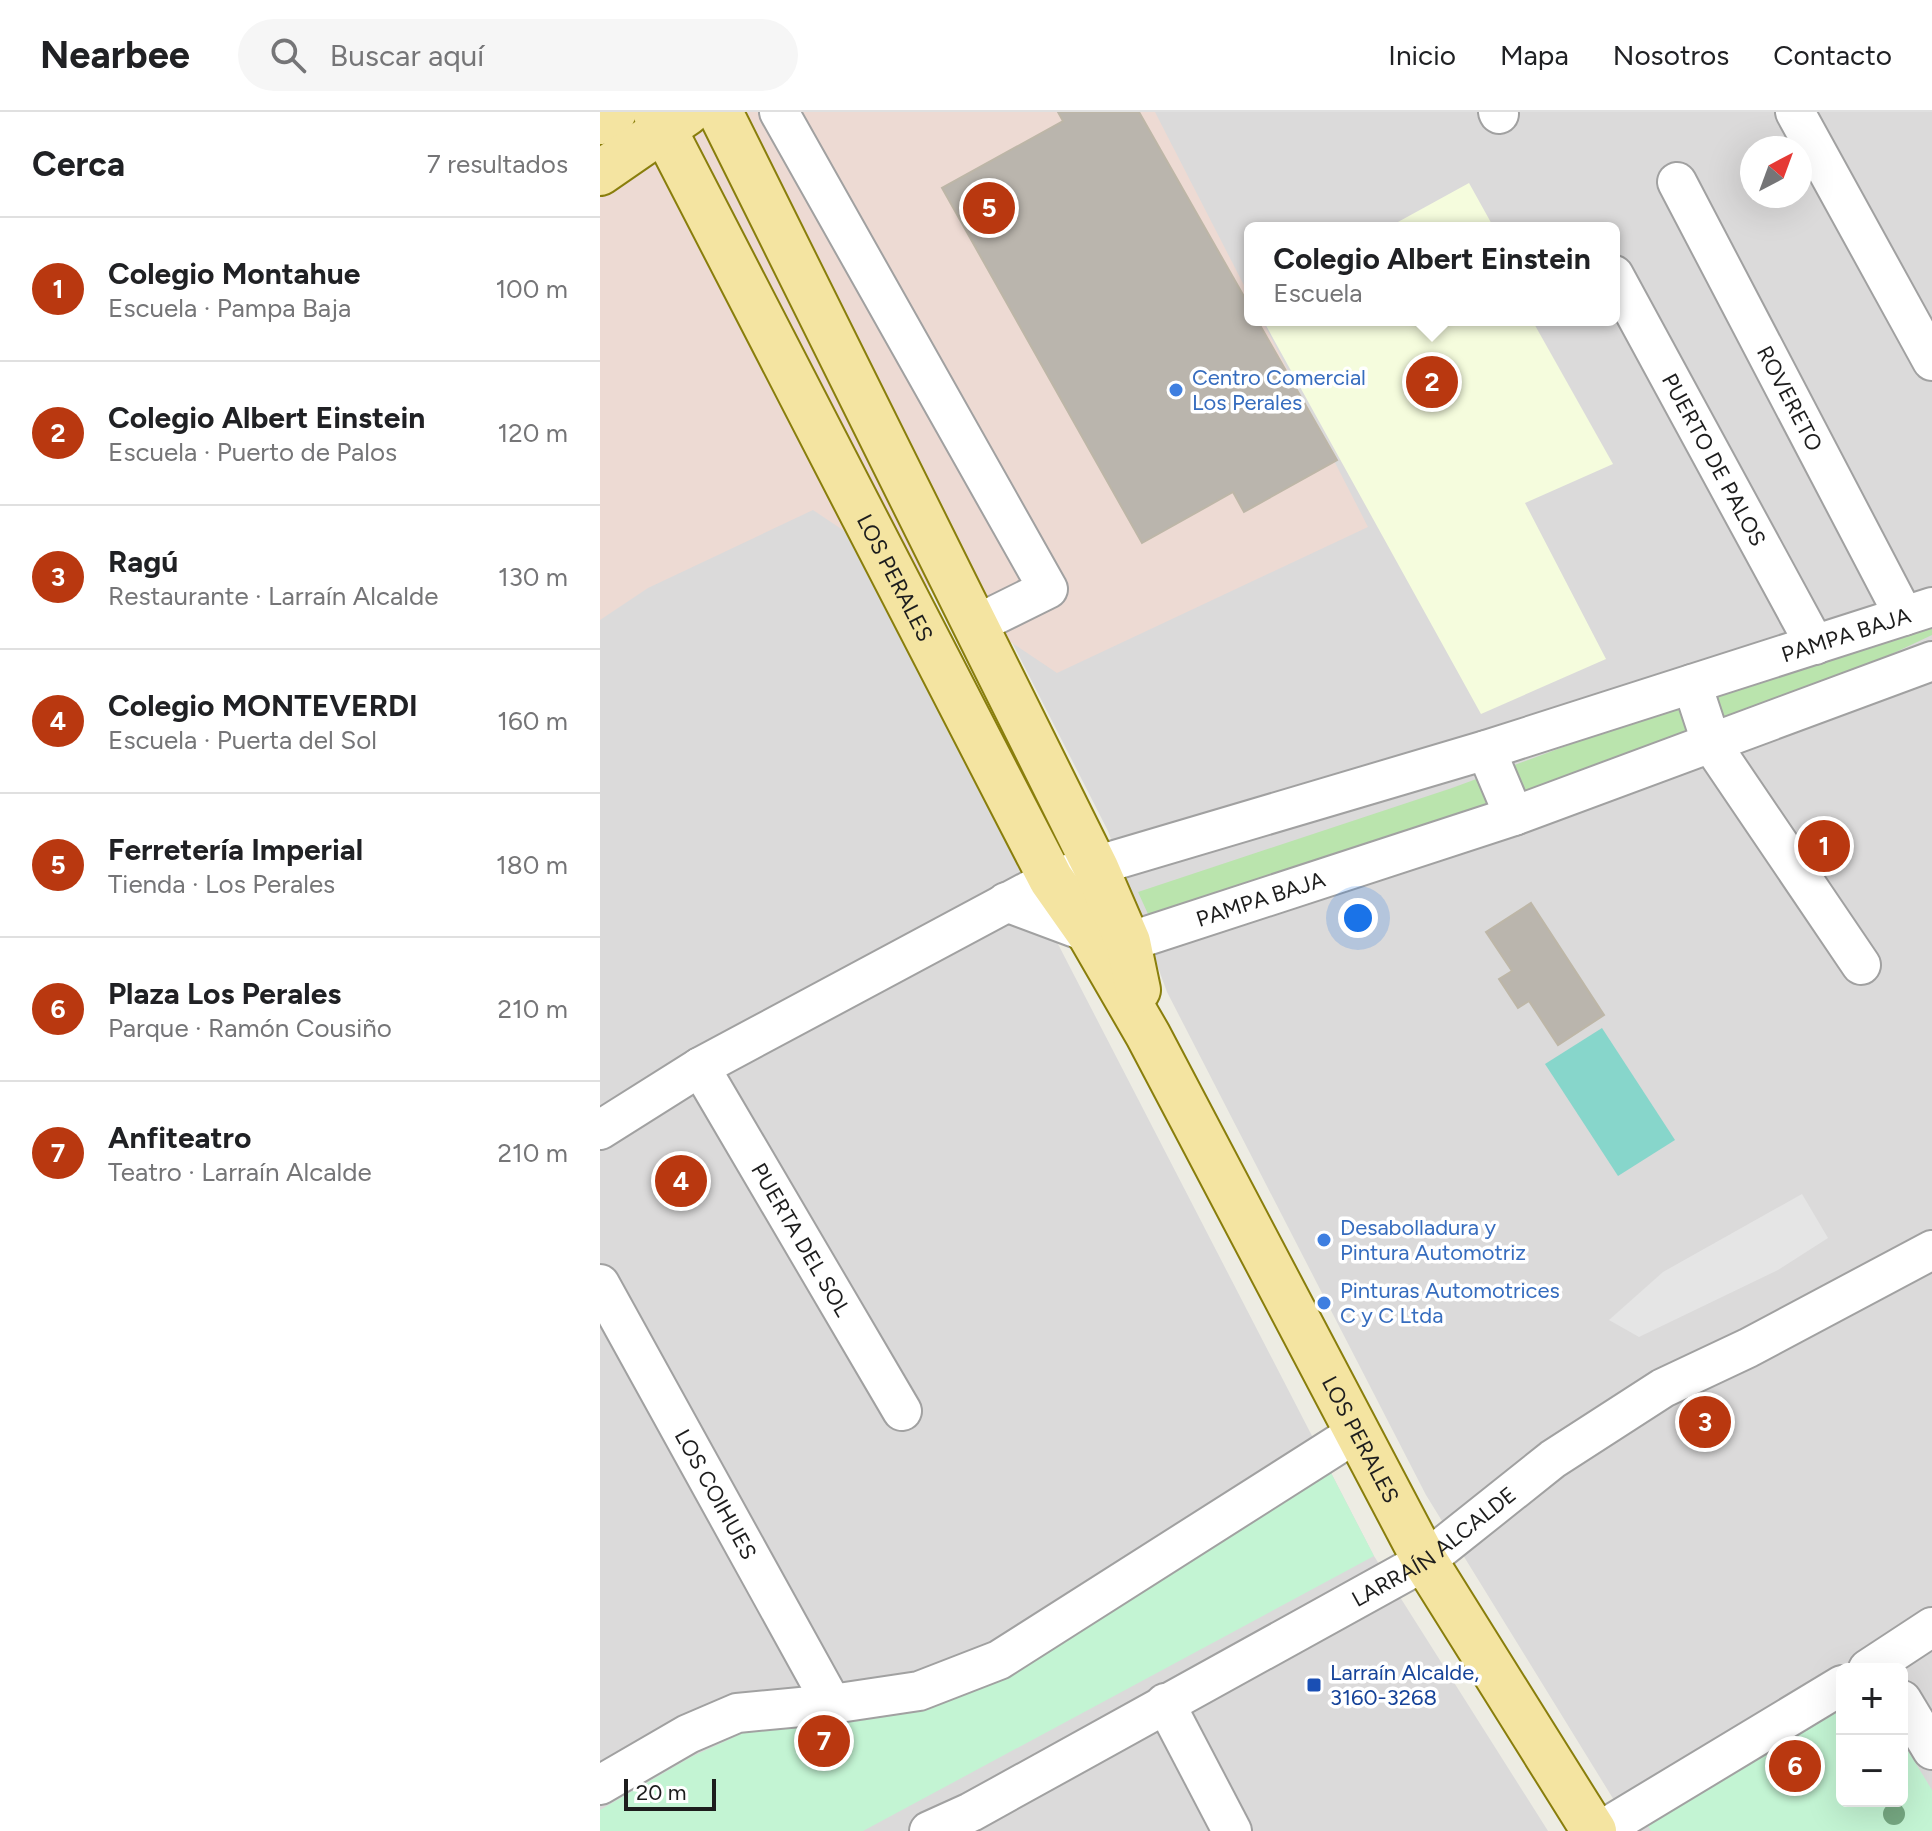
<!DOCTYPE html>
<html lang="es">
<head>
<meta charset="utf-8">
<style>
  :root { --surface:#fff; --page:#f6f6f6; --text:#202124; --muted:#757577; --line:#e0e0e0; --accent:#b93810 }
  body { margin:0; font-family:Figtree,sans-serif; background:var(--page); color:var(--text) }
  .controls { position:absolute; right:24px; bottom:24px; display:grid; overflow:hidden; border-radius:12px; box-shadow:0 8px 32px #0002 }
  .controls button { width:72px; height:72px; display:grid; place-items:center; padding:0; border:0; border-bottom:2px solid var(--line); background:var(--surface); color:var(--text); font:40px sans-serif }
  .compass { position:absolute; left:1140px; top:24px; width:72px; height:72px; border-radius:50%; background:var(--surface); box-shadow:0 8px 32px #0002; rotate:41deg }
  .scale { position:absolute; left:24px; bottom:20px; width:92px; box-sizing:border-box; padding-left:8px; border:4px solid #1d1d1d; border-top:0; font-size:22px; line-height:28px; white-space:nowrap; color:#1d1d1d; -webkit-text-stroke:6px #fff; paint-order:stroke }
  .you { position:absolute; left:758px; top:806px; width:28px; height:28px; margin:-20px; border:6px solid #fff; border-radius:50%; background:#1a73e8; box-shadow:0 0 0 12px #1a73e833 }
  .badge { display:grid; place-items:center; width:52px; height:52px; border-radius:50%; background:var(--accent); color:#fff; font-size:26px; font-weight:700 }
  .pin { position:absolute; translate:-50% -50%; border:4px solid #fff; box-shadow:0 2px 8px #0006 }
  .popup { position:absolute; left:644px; top:110px; width:376px; height:104px; box-sizing:border-box; display:grid; place-content:center; border-radius:12px; background:var(--surface); filter:drop-shadow(0 2px 6px #0005); font-size:26px; white-space:nowrap; color:var(--muted) }
  .popup b { font-size:30px; color:var(--text) }
  .popup::after { content:''; position:absolute; left:50%; top:100%; margin-left:-16px; border:16px solid transparent; border-top-color:var(--surface) }
  .list { margin:0; padding:0; list-style:none }
  h2 { display:flex; justify-content:space-between; align-items:center; height:104px; margin:0; padding:0 32px; font-size:34px }
  h2 small { font-size:26px; font-weight:400; color:var(--muted) }
  .list li { display:grid; grid-template-columns:52px 1fr auto; gap:24px; align-items:center; box-sizing:border-box; height:144px; padding:0 32px; border-top:2px solid var(--line) }
  .list b { display:block; font-size:30px; white-space:nowrap }
  .list p { margin:0; font-size:26px; white-space:nowrap; color:var(--muted) }
  .list em { font-size:26px; font-style:normal; color:var(--muted) }
  .icon { flex:none; width:44px; height:44px; fill:none; stroke:currentColor; stroke-width:2; stroke-linecap:round; stroke-linejoin:round }
  .map { position:relative; flex:none; width:1332px; height:1719px; overflow:hidden }
  header { display:flex; align-items:center; gap:48px; box-sizing:border-box; height:112px; padding:0 40px; background:var(--surface); border-bottom:2px solid var(--line) }
  header strong { font-size:38px }
  nav { display:flex; gap:44px; margin-inline-start:auto; font-size:28px }
  .search { width:560px; height:72px; background:var(--page); display:flex; align-items:center; gap:20px; box-sizing:border-box; padding:0 28px; border-radius:44px; color:var(--muted); font-size:30px }
  main { display:flex }
  aside { flex:1; background:var(--surface) }
  .map>svg:first-child { display:block }
</style>
</head>
<body>
<header>
<strong>Nearbee</strong>
<div class="search"><svg class="icon" aria-label="search" viewBox="0 0 24 24"><circle cx="10" cy="10" r="6"/><path d="M15 15l6 6"/></svg>Buscar aquí</div>
<nav><a>Inicio</a><a>Mapa</a><a>Nosotros</a><a>Contacto</a></nav>
</header>
<main>
<aside>
<h2>Cerca<small>7 resultados</small></h2>
<ul class="list">
<li><span class="badge">1</span><div><b>Colegio Montahue</b><p>Escuela · Pampa Baja</p></div><em>100 m</em></li>
<li><span class="badge">2</span><div><b>Colegio Albert Einstein</b><p>Escuela · Puerto de Palos</p></div><em>120 m</em></li>
<li><span class="badge">3</span><div><b>Ragú</b><p>Restaurante · Larraín Alcalde</p></div><em>130 m</em></li>
<li><span class="badge">4</span><div><b>Colegio MONTEVERDI</b><p>Escuela · Puerta del Sol</p></div><em>160 m</em></li>
<li><span class="badge">5</span><div><b>Ferretería Imperial</b><p>Tienda · Los Perales</p></div><em>180 m</em></li>
<li><span class="badge">6</span><div><b>Plaza Los Perales</b><p>Parque · Ramón Cousiño</p></div><em>210 m</em></li>
<li><span class="badge">7</span><div><b>Anfiteatro</b><p>Teatro · Larraín Alcalde</p></div><em>210 m</em></li>
</ul>
</aside>
<div class="map">
<svg width="1332" height="1719" viewBox="0 0 1332 1719">
  <rect width="100%" height="100%" fill="#edece3"/>
  <path fill="#dbdada" fill-rule="evenodd" d="M0,0H1332V1719H1033L826,1383L567,880L508,719L149,13L65,71L774,1444L948,1719H0ZM1152,36H1200V84H1152ZM650,116H1014V208H650ZM1242,1557H1302V1689H1242Z"/>
  <path fill="#eddad3" d="M0,0H555L650,185V208H662L768,415L457,561L213,398L48,476L0,508Z"/>
  <path fill="#f5fcdd" d="M869,71L894,116H787Z
    M663,208H932L1013,352L925,391L1006,547L881,602Z"/>
  <path fill="#bae4ad" d="M1332,504V523L1245,564L558,824L538,780L852,676L1115,579Z"/>
  <path fill="#c3f4d3" d="M729,1357L774,1444L263,1719H0V1698L91,1645L143,1621L318,1595Z
    M1242,1597V1689H1302V1629L1332,1678V1719H1051L1048,1714Z"/>
  <path fill="#87d6cb" d="M1002,916L1075,1028L1018,1064L945,952Z"/>
  <path fill="#e5e5e5" d="M1202,1082L1228,1126L1178,1158L1039,1225L1009,1208L1063,1160Z"/>
  <path fill="#bab5ad" stroke="#bdb6a7" stroke-width="2" d="M458,0H539L650,195V208H657L737,348L644,400L633,380L542,431L342,76L463,9Z
    M931,791L1004,903L958,933L929,889L918,896L899,867L912,859L886,820Z"/>
  <g fill="none" stroke-linecap="round" stroke-linejoin="round">
    <defs>
      <g id="minor">
        <path d="M179,0L448,477L375,513"/>
        <path d="M898,0L899,2"/>
        <path d="M1195,0L1332,249"/>
        <path id="s1" d="M1077,70L1304,504"/>
        <path id="s2" d="M1014,163L1215,533"/>
        <path d="M1092,572L1112,633L1261,853"/>
        <path d="M886,638L914,704"/>
        <path id="s3" d="M406,790L489,821L528,830L914,704L1332,549"/>
        <path id="s4" d="M100,955L302,1299"/>
        <path id="s5" d="M0,1018L100,955L451,767L886,638L1332,495"/>
        <path id="s6" d="M0,1172L232,1592"/>
        <path d="M1268,1557L1332,1515"/>
        <path d="M1302,1588L1332,1638"/>
        <path d="M565,1591L632,1719"/>
        <path d="M0,1673L88,1622L137,1601L232,1592L319,1579L399,1548L756,1321"/>
        <path id="s7" d="M329,1719L371,1700L825,1449L953,1347L1063,1276L1148,1236L1332,1138"/>
        <path d="M1000,1719L1242,1573"/>
      </g>
      <g id="major">
        <path id="s8" d="M55,0L451,767L489,821L548,923L825,1449L994,1719"/>
        <path d="M120,0L496,756L528,830L538,878"/>
        <path d="M0,10L14,0"/>
        <path d="M0,61L87,1"/>
      </g>
    </defs>
    <use href="#minor" stroke="#a1a1a1" stroke-width="42"/>
    <use href="#major" stroke="#897e0c" stroke-width="48"/>
    <use href="#minor" stroke="#fff" stroke-width="38"/>
    <use href="#major" stroke="#f4e4a1" stroke-width="44"/>
  </g>
  <g fill="#76a882">
    <circle cx="1186" cy="1668" r="11"/>
    <circle cx="1294" cy="1702" r="11"/>
  </g>
  <g fill="#3f7fe0" stroke="#fff" stroke-width="3">
    <circle cx="576" cy="278" r="8"/>
    <circle cx="724" cy="1128" r="8"/>
    <circle cx="724" cy="1191" r="8"/>
  </g>
  <rect fill="#1a4fb4" stroke="#fff" stroke-width="3" x="706" y="1565" width="16" height="16" rx="4"/>
  <g text-anchor="middle" stroke-width="7" stroke-linejoin="round" paint-order="stroke">
    <g font-size="22" fill="#366cbe" stroke="#fff" text-anchor="start">
      <text x="592" y="273">Centro Comercial<tspan x="592" dy="25">Los Perales</tspan></text>
      <text x="740" y="1123">Desabolladura y<tspan x="740" dy="25">Pintura Automotriz</tspan></text>
      <text x="740" y="1186">Pinturas Automotrices<tspan x="740" dy="25">C y C Ltda</tspan></text>
    </g>
    <g font-size="22" fill="#1d1d1d" stroke="#fff">
      <text dy="8" stroke="none"><textPath href="#s1" startOffset="244">ROVERETO</textPath></text>
      <text dy="8" stroke="none"><textPath href="#s2" startOffset="210">PUERTO DE PALOS</textPath></text>
      <text dy="8" stroke="none"><textPath href="#s8" startOffset="524">LOS PERALES</textPath></text>
      <text dy="8" stroke="none"><textPath href="#s5" startOffset="1348">PAMPA BAJA</textPath></text>
      <text dy="8" stroke="none"><textPath href="#s3" startOffset="268">PAMPA BAJA</textPath></text>
      <text dy="8" stroke="none"><textPath href="#s4" startOffset="200">PUERTA DEL SOL</textPath></text>
      <text dy="8" stroke="none"><textPath href="#s8" startOffset="1504">LOS PERALES</textPath></text>
      <text dy="8" stroke="none"><textPath href="#s6" startOffset="240">LOS COIHUES</textPath></text>
      <text dy="8" stroke="none"><textPath href="#s7" startOffset="580">LARRAÍN ALCALDE</textPath></text>
    </g>
    <g font-size="22" fill="#164399" stroke="#fff" text-anchor="start">
      <text x="730" y="1568">Larraín Alcalde,<tspan x="730" dy="25">3160-3268</tspan></text>
    </g>
  </g>
</svg>
<div class="controls">
<button>+</button>
<button>−</button>
</div>
<svg class="compass" viewBox="-18 -18 36 36"><path d="M0-13l5 13h-10z" fill="#e53935"/><path d="M0 13l5-13h-10z" fill="#757577"/></svg>
<div class="scale">20 m</div>
<div class="you"></div>
<div class="pin badge" style="left:1224px;top:734px">1</div>
<div class="pin badge" style="left:832px;top:270px">2</div>
<div class="popup"><b>Colegio Albert Einstein</b>Escuela</div>
<div class="pin badge" style="left:1105px;top:1310px">3</div>
<div class="pin badge" style="left:81px;top:1069px">4</div>
<div class="pin badge" style="left:389px;top:96px">5</div>
<div class="pin badge" style="left:1195px;top:1654px">6</div>
<div class="pin badge" style="left:224px;top:1629px">7</div>
</div>
</main>
</body>
</html>
